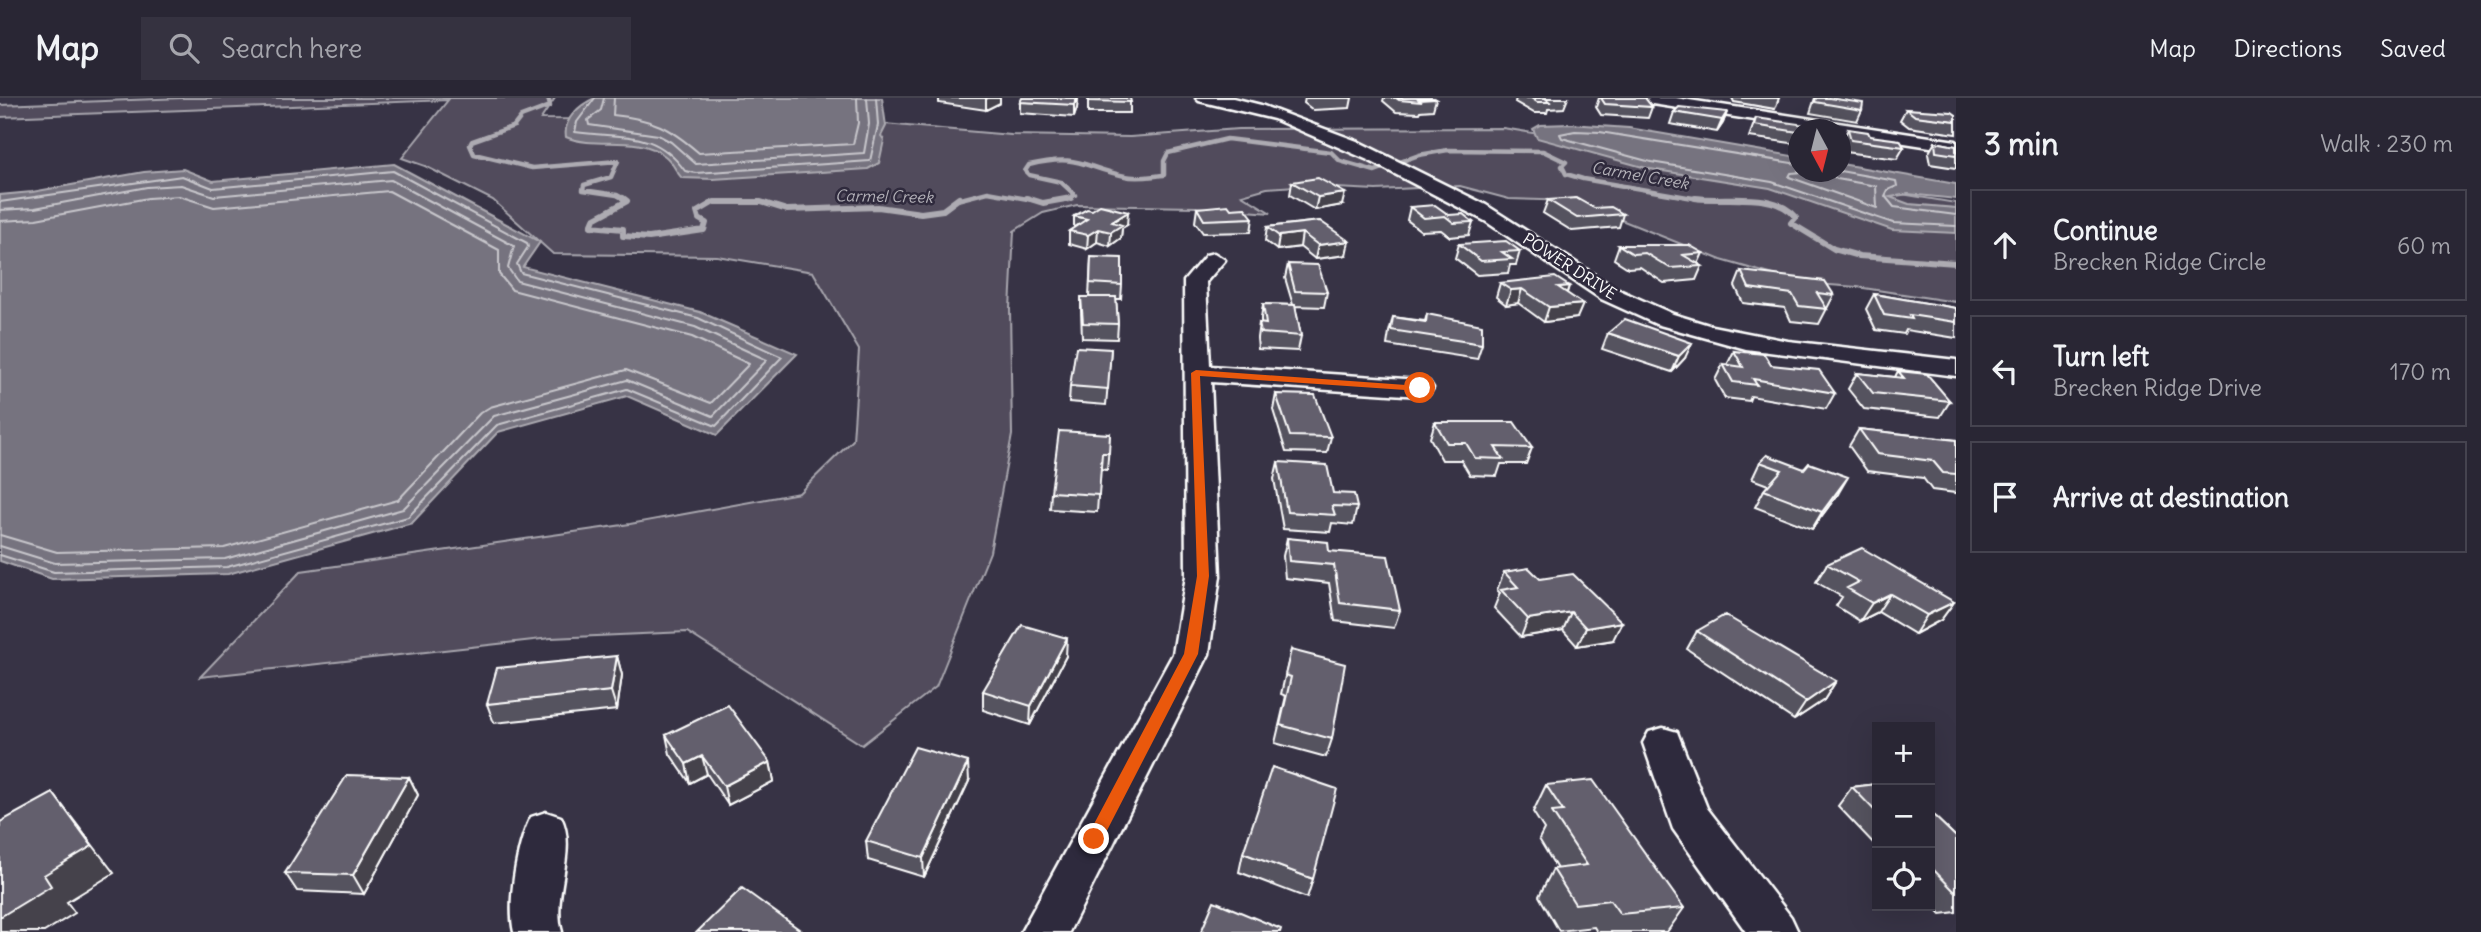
<!DOCTYPE html>
<html lang="en">
<head>
<meta charset="utf-8">
<style>
  :root { --surface:#292634; --page:#353240; --text:#f1f3f6; --muted:#a5a5ac; --line:#45434f }
  body { margin:0; font-family:Delius,sans-serif; background:var(--page); color:var(--text) }
  .controls { position:absolute; right:21px; bottom:21px; display:grid; overflow:hidden; border-radius:0px; box-shadow:0 7px 28px #0002 }
  .controls button { width:63px; height:63px; display:grid; place-items:center; padding:0; border:0; border-bottom:2px solid var(--line); background:var(--surface); color:var(--text); font:35px sans-serif }
  .compass { position:absolute; left:1788px; top:21px; width:63px; height:63px; border-radius:50%; background:var(--surface); box-shadow:0 7px 28px #0002; rotate:173deg }
  .stop { position:absolute; width:21px; height:21px; margin:-16px; border:5px solid #ea580c; border-radius:50%; background:#fff }
  .stop.end { background:#ea580c; border-color:#fff; box-shadow:0 2px 7px #0008 }
  .list { margin:0; padding:0; list-style:none }
  h2 { display:flex; justify-content:space-between; align-items:center; height:91px; margin:0; padding:0 28px; font-size:30px }
  h2 small { font-size:23px; font-weight:400; color:var(--muted) }
  .list li { display:grid; grid-template-columns:46px 1fr auto; gap:21px; align-items:center; box-sizing:border-box; height:112px; margin:0 14px 14px; padding:0 14px; border:2px solid var(--line); border-radius:0px }
  .list b { display:block; font-size:26px; white-space:nowrap }
  .list p { margin:0; font-size:23px; white-space:nowrap; color:var(--muted) }
  .list em { font-size:23px; font-style:normal; color:var(--muted) }
  .icon { flex:none; width:38px; height:38px; fill:none; stroke:currentColor; stroke-width:2; stroke-linecap:round; stroke-linejoin:round }
  .map { position:relative; flex:none; width:1956px; height:834px; overflow:hidden }
  header { display:flex; align-items:center; gap:42px; box-sizing:border-box; height:98px; padding:0 35px; background:var(--surface); border-bottom:2px solid var(--line) }
  header strong { font-size:33px }
  nav { display:flex; gap:38px; margin-inline-start:auto; font-size:24px }
  .search { width:490px; height:63px; background:var(--page); display:flex; align-items:center; gap:18px; box-sizing:border-box; padding:0 24px; border-radius:0px; color:var(--muted); font-size:26px }
  main { display:flex }
  aside { flex:1; background:var(--surface) }
  .map>svg:first-child { display:block }
</style>
</head>
<body>
<header>
<strong>Map</strong>
<div class="search"><svg class="icon" aria-label="search" viewBox="0 0 24 24"><circle cx="10" cy="10" r="6"/><path d="M15 15l6 6"/></svg>Search here</div>
<nav><a>Map</a><a>Directions</a><a>Saved</a></nav>
</header>
<main>
<div class="map">
<svg width="1956" height="834" viewBox="0 0 1956 834">
  <rect width="100%" height="100%" fill="#373345"/>
  <filter id="ink" filterUnits="userSpaceOnUse"><feTurbulence type="fractalNoise" baseFrequency=".0143" numOctaves="2"/><feDisplacementMap in="SourceGraphic" scale="14" xChannelSelector="R" yChannelSelector="G"/><feConvolveMatrix kernelMatrix="1 2 1 2 8 2 1 2 1" color-interpolation-filters="sRGB"/></filter>
  <g filter="url(#ink)">
    <path fill="#514c5c" stroke="#a8a6ae" stroke-width="2" d="M183,0H555L541,21L838,22L1011,37L1130,39L1238,31L1503,30L1956,105V204L1857,189L1802,185L1721,162L1574,103L1509,101L1460,88L1376,92L1296,88L1267,90L1242,97L1271,115L1196,109L1077,107L1043,115L1014,133L1010,211L1012,337L990,454L936,589L862,647L687,534L551,540L200,579L301,473L630,426L799,395L853,342L859,252L813,174L717,158L553,156L493,102L425,68L402,60L448,2L0,19V7Z"/>
    <path fill="#76737f" stroke="#adabb2" stroke-width="2" d="M595,0H882L886,28L881,38L884,42L879,65L868,71L713,81L682,80C675,73 673,64 665,58C636,35 597,52 566,39C563,21 579,7 595,0Z
      M1570,26L1629,30L1798,59V74H1840L1841,66L1956,86V101L1908,96L1890,99L1909,106L1956,110V135L1892,132L1770,90L1650,71L1537,40L1533,31L1540,27Z
      M394,66L540,144L523,169L700,214L797,256L717,337L627,298L498,334L412,425L228,476L52,481L0,463V97L32,94L144,74L183,71L213,83Z"/>
    <g fill="none" stroke-linecap="round" stroke-linejoin="round">
      <path stroke="#c8c7cc" stroke-width="2" d="M595,0L577,24L575,34C622,41 654,30 685,73L696,75L870,63L878,27L876,0
        M604,0L601,12L588,22L589,27L658,37L671,44L696,66L864,55L869,26L867,0
        M614,0L613,17C653,21 669,29 699,55L853,46L858,25L857,0
        M1798,66L1600,34L1575,33L1560,36L1562,40L1651,64L1772,84L1893,125L1956,128
        M1840,73L1896,83L1897,88L1888,92L1885,98L1894,109L1956,117
        M1804,74L1791,75L1789,79L1877,110L1876,88L1837,81L1827,74
        M0,104L182,78L213,90L393,73L527,145L528,149L517,166L521,175L698,220L782,259L716,328L627,291L497,327L408,419L227,469L54,474L0,457
        M0,112L35,110L147,89L181,87L214,98L391,82L514,148L508,170L517,183L695,229L767,262L713,318L627,282L494,318L403,411L225,461L55,465L0,448
        M0,123L36,121L148,100L179,98L214,109L389,93L499,152V176L512,192L692,239L749,266L711,305L626,272L490,309L480,315L398,402L224,450L57,454L0,437"/>
      <path stroke="#adabb2" stroke-width="4.5" d="M548,0L550,8L521,19L514,28L472,43L470,47L474,56L532,70L618,63L611,79L584,87L583,92L617,97L626,102
        M957,102L988,94L1033,102
        M1068,102L1075,97L1061,84L1029,77L1025,73L1029,67C1079,55 1082,69 1125,78C1137,81 1152,78 1164,77V63L1168,55L1227,41L1331,54L1340,63L1375,73L1419,57L1448,52L1543,53L1566,64L1562,68L1566,76L1583,81L1699,101L1740,102"/>
      <path stroke="#adabb2" stroke-width="6" d="M623,100L627,103L594,121L591,128L623,131V138L649,140L704,132L706,125L699,121L697,114L714,104H761L787,112L878,109L921,115L943,112L959,100
        M1027,100L1043,105L1071,100
        M1695,100C1727,104 1773,92 1796,119L1791,125L1834,151L1859,158L1956,165"/>
      <defs>
        <path id="street" d="M1196,0H1233L1261,7L1357,43L1486,107L1617,191L1673,216L1712,228L1788,243L1956,262V278L1746,251L1656,226L1601,201L1485,123L1368,62L1274,21L1199,3Z
          M1638,0H1676L1956,43V53L1840,35V32H1818L1646,5Z
          M1214,155L1225,162L1206,184L1210,268L1420,282L1429,284L1433,290L1429,296L1420,298L1211,284L1220,478L1209,556L1069,834H1021L1173,556L1186,478L1184,183L1206,157Z
          M1663,630L1677,634L1707,710L1791,819L1798,834H1746L1673,731L1643,645L1649,634Z
          M546,714L561,719C578,753 551,797 562,834H514C507,805 517,746 531,719Z"/>
      </defs>
      <use href="#street" stroke="#fff" stroke-width="5"/>
      <use href="#street" fill="#2f2a3d" fill-rule="evenodd"/>
    </g>
    <path fill="#55525e" stroke="#fff" stroke-width="2" d="M939,0H1000V5L986,12L939,5Z
      M1078,0L1077,10L1074,19L1020,15V4Z
      M1088,0H1130V15H1088Z
      M1305,0H1352L1350,10L1313,12L1304,5Z
      M1384,0H1434L1436,1L1433,12L1420,13L1419,15L1396,14L1383,3Z
      M1516,0H1568L1564,10L1548,11L1547,15H1534L1515,4Z
      M1599,0H1645L1652,9L1648,20L1601,17L1596,9Z
      M1732,0H1779L1775,11L1734,4Z
      M1815,0L1862,12L1857,23L1810,15Z
      M1906,11L1956,17V36L1909,29L1900,22Z
      M1674,14H1727L1723,25L1717,34L1670,26Z
      M1756,20L1798,32V46L1749,39Z
      M1848,31L1904,49L1897,61L1845,54L1842,43Z
      M1935,44L1956,48V70L1930,66L1928,56Z
      M1292,84L1342,107L1315,112L1290,97Z
      M1548,102L1594,110L1623,116L1619,129L1572,133L1543,115Z
      M1410,109L1473,124L1469,137L1450,139L1441,132L1421,133L1407,122Z
      M1197,110L1253,120L1251,134L1203,135L1195,124Z
      M1074,118L1127,127L1122,130L1121,140L1110,148L1097,144L1087,151L1069,146V133L1074,130Z
      M1320,123L1346,157L1315,161L1300,149L1277,152L1265,143L1267,129Z
      M1459,146L1520,153L1516,167H1510L1508,175L1477,177L1455,160Z
      M1619,147L1703,155L1698,166L1702,168L1696,182L1664,185L1640,169L1628,170L1614,161Z
      M1091,159L1122,187L1121,201H1116L1118,226L1117,241L1082,240L1081,213V199H1089Z
      M1288,166L1327,194L1324,209L1295,208L1301,238L1298,253L1258,251L1257,240L1259,225H1261V220L1263,206L1293,207L1285,180Z
      M1741,173L1834,197L1819,226L1791,223L1785,210L1743,205L1735,188Z
      M1500,185L1569,188L1567,195L1577,220L1544,224L1518,205L1506,207L1496,199Z
      M1874,196L1956,210V240L1906,232L1904,236L1876,232L1866,211Z
      M1427,216L1482,246L1477,261L1387,247L1389,234L1393,219L1425,223Z
      M1608,235L1685,260L1672,274L1602,251Z
      M1111,251L1106,307L1069,304L1070,288Z
      M1734,253L1771,267L1835,295L1826,311L1751,298L1749,303L1725,300L1715,282L1723,266L1727,267Z
      M1898,273L1950,303L1940,319L1864,311L1848,291L1857,275L1895,279Z
      M1276,296L1331,339L1327,355L1286,354L1273,312Z
      M1435,324L1532,350L1526,366H1501L1497,378L1470,377L1461,362H1442L1430,340Z
      M1859,331L1956,342V395L1932,392L1923,380L1867,373L1849,348Z
      M1110,336L1107,372L1100,371L1097,414L1050,411L1051,394Z
      M1767,357L1838,396L1812,431L1755,409L1764,392L1768,387L1752,381L1760,364Z
      M1278,364L1357,409L1353,427L1332,425L1330,434L1283,431L1274,381Z
      M1287,440L1329,453L1400,512L1394,530L1335,523L1329,485L1285,480L1283,458Z
      M1827,466L1954,504L1941,522L1915,536L1878,514L1860,523L1836,508L1842,499L1816,484Z
      M1504,474L1540,481L1613,542L1577,548L1563,532L1521,539L1494,510L1500,495L1497,492Z
      M1697,533L1836,583L1824,602L1794,622L1687,551Z
      M1291,552L1332,641L1326,659L1275,645L1286,598L1281,596Z
      M617,558L622,577L617,612L494,625L487,606Z
      M1066,558L1030,627L983,612V593Z
      M666,637L770,664L774,683L728,707L707,676L690,685L670,656Z
      M409,679L418,697L364,796L297,793L285,775Z
      M969,683L924,779L868,762L866,743Z
      M1877,686V749L1838,708L1852,689Z
      M1546,687L1684,810L1667,834H1597L1594,829L1559,833L1539,798L1553,771H1557L1539,741L1544,731L1533,714Z
      M1930,714L1956,739V814L1941,816L1930,804Z
      M1243,755L1313,781L1307,800L1239,774Z"/>
    <path fill="#45424c" stroke="#fff" stroke-width="2" d="M988,0H1000V5L986,12V1Z
      M1078,0L1077,10L1074,19V7Z
      M1727,14L1723,25L1717,34L1722,22Z
      M1345,95L1342,107L1315,112L1318,99Z
      M1128,114L1127,127L1122,130L1121,140L1110,148L1112,124Z
      M1098,131L1097,144L1087,151L1088,137Z
      M1302,135L1300,149L1277,152L1279,138Z
      M1349,143L1346,157L1315,161L1318,147Z
      M1569,188L1564,203L1558,189Z
      M1522,191L1518,205L1506,207L1511,192Z
      M1583,206L1577,220L1544,224L1549,209Z
      M1692,245L1685,260L1672,274L1679,258Z
      M1848,379L1838,396L1812,431L1822,414Z
      M1890,496L1878,514L1860,523L1872,505Z
      M1954,504L1941,522L1915,536L1927,517Z
      M1571,514L1563,532L1521,539L1528,521Z
      M1622,524L1613,542L1577,548L1586,530Z
      M1067,540L1066,558L1030,627L1031,608Z
      M617,558L622,577L617,612L611,593Z
      M1836,583L1824,602L1794,622L1806,604Z
      M702,658L707,676L690,685L686,666Z
      M770,664L774,683L728,707L724,688Z
      M968,664L969,683L924,779L923,760Z
      M409,679L418,697L364,796L353,777Z
      M53,695L114,775L67,804L75,815L44,834H0V819Z"/>
    <path fill="#635f6d" stroke="#fff" stroke-width="2" d="M1022,0H1077L1074,7L1020,4Z
      M1089,0H1130L1131,4L1089,3Z
      M1396,0H1434L1436,1L1419,2L1422,4L1399,2Z
      M1531,0H1545L1550,4H1537Z
      M1601,0H1645L1652,9L1605,6Z
      M1816,0H1829L1863,5L1862,12L1815,4Z
      M1679,9L1727,14L1722,22L1674,14Z
      M1906,11L1952,14L1956,17V23L1915,18Z
      M1756,20L1806,27V32H1798V34L1754,27Z
      M1848,31L1868,34L1870,38L1900,42L1904,49L1851,42Z
      M1935,44L1956,48V57L1936,54Z
      M1318,80L1345,95L1318,99L1292,84Z
      M1576,100L1594,110L1611,109L1623,116L1577,120L1548,102Z
      M1100,107L1128,114L1112,124L1122,127L1111,134L1098,131L1088,137L1069,133L1087,121L1074,118L1087,111L1092,112Z
      M1228,107L1231,111L1245,110L1253,120L1204,122L1197,110Z
      M1435,107L1449,117L1463,116L1473,124L1454,125L1445,118L1424,120L1410,109Z
      M1320,123L1349,143L1318,147L1302,135L1279,138L1267,129Z
      M1506,143L1520,153L1502,154L1512,161L1481,163L1459,146Z
      M1619,147H1689L1703,155L1683,157L1702,168L1670,170L1645,155L1633,156Z
      M1091,159L1122,160V187L1090,185Z
      M1288,166L1318,167L1327,194L1295,193Z
      M1741,173L1825,183L1834,197L1817,195L1827,211L1799,208L1792,196L1749,190Z
      M1555,179L1569,188L1558,189L1583,206L1549,209L1522,191L1511,192L1500,185Z
      M1874,196L1956,210V224L1910,217L1912,221L1884,217Z
      M1081,199H1116L1118,226L1083,225Z
      M1263,206L1295,207L1301,238L1261,235L1259,225L1266,226Z
      M1427,216L1482,227V246L1391,232L1393,219L1426,224Z
      M1625,221L1692,245L1679,258L1608,235Z
      M1076,249L1111,251L1108,291L1070,288Z
      M1734,253L1764,256L1771,267L1819,272L1835,295L1753,281L1757,287L1733,284L1723,266L1743,269Z
      M1898,273L1927,276L1950,303L1873,295L1857,275L1904,280Z
      M1276,296L1315,297L1331,339L1290,338Z
      M1435,324H1514L1532,350L1495,349L1503,361L1475,360L1466,345H1447Z
      M1859,331L1956,342V376L1943,375L1933,363L1877,356Z
      M1059,333L1110,336L1109,355H1102L1099,397L1051,394Z
      M1767,357L1804,371L1809,365L1848,379L1822,414L1764,392L1782,372L1760,364Z
      M1278,364L1327,367L1333,395L1354,396L1357,409L1332,408L1335,417L1287,414Z
      M1287,440L1328,444L1329,453L1388,458L1400,512L1340,505L1334,467L1289,463Z
      M1862,450L1954,504L1927,517L1890,496L1872,505L1847,490L1859,484L1827,466Z
      M1529,470L1540,481L1573,476L1622,524L1586,530L1571,514L1528,521L1501,492L1518,489L1504,474Z
      M1725,517L1836,583L1806,604L1697,533Z
      M1022,527L1067,540L1031,608L983,593Z
      M1291,552L1345,566L1332,641L1280,627L1291,579L1285,577Z
      M617,558L611,593L487,606L497,570Z
      M728,607L770,664L724,688L702,658L686,666L666,637Z
      M915,649L968,664L923,760L866,743Z
      M1272,669L1337,691L1313,781L1243,755Z
      M347,677L409,679L353,777L285,775Z
      M1593,682L1684,810L1620,816L1610,802L1575,806L1553,771L1587,767L1552,714L1563,713L1546,687Z
      M1877,686V715L1852,689Z
      M53,695L92,748L44,777L51,788L0,819V724Z
      M1930,714L1956,739V795L1930,768Z
      M742,790L803,834H697Z
      M1214,803L1281,831L1280,834H1201Z"/>
  </g>
  <path fill="#ea580c" d="M1196,272L1420,288L1425,290L1420,293L1200,278L1209,478L1198,556L1100,746L1094,748L1086,741L1184,556L1197,478L1191,275Z"/>
  <g text-anchor="middle" stroke-width="5" stroke-linejoin="round" paint-order="stroke">
    <g font-size="16" font-style="italic" fill="#b4b2b9" stroke="#2f2a3d">
      <text transform="translate(1640 77) rotate(10)" y="6">Carmel Creek</text>
      <text transform="translate(884 98) rotate(1)" y="6">Carmel Creek</text>
    </g>
    <g font-size="16" fill="#fff" stroke="#2f2a3d">
      <text transform="translate(1570 168) rotate(33)" y="6">POWER DRIVE</text>
    </g>
  </g>
</svg>
<div class="controls">
<button>+</button>
<button>−</button>
<button><svg class="icon" aria-label="locate" viewBox="0 0 24 24"><circle cx="12" cy="12" r="6"/><path d="M12 2v4M12 18v4M2 12h4M18 12h4"/></svg></button>
</div>
<svg class="compass" viewBox="-18 -18 36 36"><path d="M0-13l5 13h-10z" fill="#e53935"/><path d="M0 13l5-13h-10z" fill="#a5a5ac"/></svg>
<div class="stop" style="left:1420px;top:290px"></div>
<div class="stop end" style="left:1094px;top:741px"></div>
</div>
<aside>
<h2>3 min<small>Walk · 230 m</small></h2>
<ul class="list">
<li><svg class="icon" aria-label="ahead" viewBox="0 0 24 24"><path d="M12 20V5M6 11l6-6 6 6"/></svg><div><b>Continue</b><p>Brecken Ridge Circle</p></div><em>60 m</em></li>
<li><svg class="icon" aria-label="left" viewBox="0 0 24 24"><path d="M17 20v-9H6M10 6l-5 5 5 5"/></svg><div><b>Turn left</b><p>Brecken Ridge Drive</p></div><em>170 m</em></li>
<li><svg class="icon" aria-label="arrive" viewBox="0 0 24 24"><path d="M6 21V4h12l-3 4 3 4H6"/></svg><div><b>Arrive at destination</b></div></li>
</ul>
</aside>
</main>
</body>
</html>
